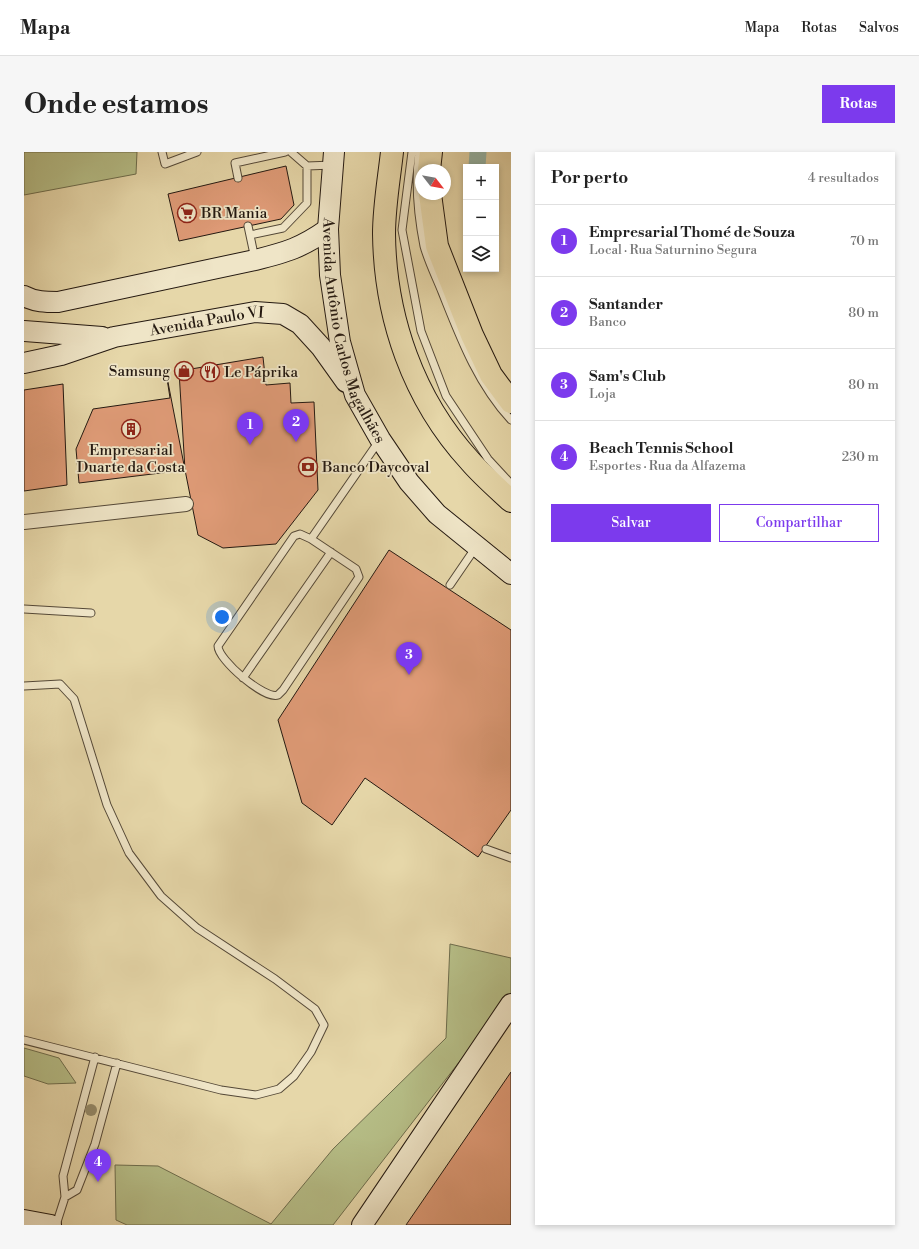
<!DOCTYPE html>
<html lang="pt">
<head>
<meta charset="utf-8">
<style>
  :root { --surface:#fff; --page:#f6f6f6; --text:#222; --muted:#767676; --line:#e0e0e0; --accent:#7c3aed }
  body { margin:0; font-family:"Libre Bodoni",serif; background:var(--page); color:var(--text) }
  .controls { position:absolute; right:12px; top:12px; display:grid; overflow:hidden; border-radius:0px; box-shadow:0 2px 6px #0003 }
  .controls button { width:36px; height:36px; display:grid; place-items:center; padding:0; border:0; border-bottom:1px solid var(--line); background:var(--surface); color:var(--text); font:20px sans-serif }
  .compass { position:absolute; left:391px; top:12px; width:36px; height:36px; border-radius:50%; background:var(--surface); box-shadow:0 2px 6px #0003; rotate:121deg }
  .you { position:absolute; left:198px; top:465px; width:14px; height:14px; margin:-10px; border:3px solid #fff; border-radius:50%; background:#1a73e8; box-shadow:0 0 0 6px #1a73e833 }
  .badge { display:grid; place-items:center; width:26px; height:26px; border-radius:50%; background:var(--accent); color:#fff; font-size:13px; font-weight:700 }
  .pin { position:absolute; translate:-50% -33px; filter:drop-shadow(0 1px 2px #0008) }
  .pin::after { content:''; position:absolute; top:21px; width:14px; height:12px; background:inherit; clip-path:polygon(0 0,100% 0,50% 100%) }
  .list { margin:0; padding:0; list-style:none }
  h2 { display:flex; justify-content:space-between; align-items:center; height:52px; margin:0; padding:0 16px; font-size:17px }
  h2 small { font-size:13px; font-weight:400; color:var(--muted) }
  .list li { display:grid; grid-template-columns:26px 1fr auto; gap:12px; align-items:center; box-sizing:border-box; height:72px; padding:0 16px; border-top:1px solid var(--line) }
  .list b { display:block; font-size:15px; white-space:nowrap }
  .list p { margin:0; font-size:13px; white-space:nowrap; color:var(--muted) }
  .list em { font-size:13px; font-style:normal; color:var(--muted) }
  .actions { display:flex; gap:8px; padding:12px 16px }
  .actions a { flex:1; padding:9px 0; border:1px solid var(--accent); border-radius:0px; text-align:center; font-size:14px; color:var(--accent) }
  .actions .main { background:var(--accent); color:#fff }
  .icon { flex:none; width:22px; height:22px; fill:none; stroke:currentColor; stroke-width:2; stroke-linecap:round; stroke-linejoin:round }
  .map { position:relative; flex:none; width:487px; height:1073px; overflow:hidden; border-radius:0px }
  header { display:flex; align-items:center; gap:24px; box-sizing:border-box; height:56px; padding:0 20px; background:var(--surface); border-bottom:1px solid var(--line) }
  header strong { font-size:19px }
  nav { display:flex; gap:22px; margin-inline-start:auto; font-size:14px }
  .intro { display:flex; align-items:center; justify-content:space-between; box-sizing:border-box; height:96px; padding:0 24px }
  h1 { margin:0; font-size:28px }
  .button { padding:10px 18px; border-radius:0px; background:var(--accent); color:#fff; font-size:14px; font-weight:700 }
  main { display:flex; gap:24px; padding:0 24px }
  aside { flex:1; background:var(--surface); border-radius:0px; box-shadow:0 2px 6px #0003 }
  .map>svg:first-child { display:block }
</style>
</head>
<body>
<header>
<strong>Mapa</strong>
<nav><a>Mapa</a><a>Rotas</a><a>Salvos</a></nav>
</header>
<div class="intro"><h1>Onde estamos</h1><a class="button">Rotas</a></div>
<main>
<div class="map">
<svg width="487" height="1073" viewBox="0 0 487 1073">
  <rect width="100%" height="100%" fill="#e6d7a9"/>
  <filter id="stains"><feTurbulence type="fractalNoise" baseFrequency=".005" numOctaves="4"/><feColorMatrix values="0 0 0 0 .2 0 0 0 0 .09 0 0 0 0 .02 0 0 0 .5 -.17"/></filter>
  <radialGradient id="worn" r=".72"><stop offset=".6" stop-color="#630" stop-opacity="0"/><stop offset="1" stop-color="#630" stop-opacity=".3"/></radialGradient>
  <path fill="#b6be87" stroke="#6d6c4c" d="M0,0H113L112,22L0,43Z
    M426,792L487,806V843L309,1073H103L92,1068L91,1013L134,1014L247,1072L309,997L422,886Z
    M0,896L35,906L52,931L24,932L0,924Z"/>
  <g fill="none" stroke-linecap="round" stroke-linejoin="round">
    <path stroke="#96b9ac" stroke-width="17" d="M453,15L454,0"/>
  </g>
  <path fill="#df9b77" stroke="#241911" d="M262,14L270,53L257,67L155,89L144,42Z
    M239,205L242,233L266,231L267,251L290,250L294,338L252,392L199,396L174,383L161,318L155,219Z
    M142,220L161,318L55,331L52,297L69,257L146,246Z
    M39,232L43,333L0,339V238Z
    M365,398L487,478V658L454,705L341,626L308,673L278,651L254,568Z
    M487,920V1073H382Z"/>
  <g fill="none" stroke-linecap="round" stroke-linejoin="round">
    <defs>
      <path id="lane" d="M138,0L141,12L173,0
        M267,0L283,14L309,13
        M388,0L378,78L397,179L422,244L464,307L487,332
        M395,0C391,31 394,64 400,94C404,109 412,125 418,140C436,185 453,231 487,268
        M214,26L211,11L261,0
        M224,74L231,107
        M226,83L259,76L283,51V14
        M287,387L276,382L270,384L194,494C194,508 241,548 254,543L259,538L335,425L332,417L287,387L355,289
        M426,433L452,395
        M0,457L67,461
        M219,526L307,400
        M0,534L36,532L50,547L83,653L105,701L137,744L173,776L251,827L291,857L300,873L287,900L270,924L255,937L232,943L197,938L0,888
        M462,697L487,706
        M41,1045L53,1038L71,992L93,911
        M32,1073L41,1045L39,1024L71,905"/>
      <path id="street" d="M0,370L162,352"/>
      <g id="secondary">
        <path id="s1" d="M310,0L304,77L306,123L316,190L331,243L356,287L385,330L413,362L487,422"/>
        <path d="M0,144C11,150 22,150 34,150L231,108C263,100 277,96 304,77"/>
        <path d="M0,179L78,185"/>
        <path id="s2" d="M0,211L37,203L90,185L231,160L259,162L276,172L297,195L322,230"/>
        <path d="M0,1068L27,1073"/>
        <path d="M338,1073L487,852"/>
      </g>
      <path id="primary" d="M368,0C365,27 360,55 360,82C361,165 389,247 446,309C458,323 473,336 487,349
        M405,18L407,0
        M406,42L413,94L448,183L467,223L487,250"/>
    </defs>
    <use href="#lane" stroke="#544837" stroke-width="9"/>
    <use href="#street" stroke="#544837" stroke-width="16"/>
    <use href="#secondary" stroke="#241911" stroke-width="22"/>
    <use href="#primary" stroke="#241911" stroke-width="24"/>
    <use href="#lane" stroke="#efe5c7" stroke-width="7"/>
    <use href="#street" stroke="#efe5c7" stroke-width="14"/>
    <use href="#secondary" stroke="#efe5c7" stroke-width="20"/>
    <use href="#primary" stroke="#e6d7a9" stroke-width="22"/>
  </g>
  <circle fill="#948a69" cx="67" cy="958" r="6"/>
  <defs>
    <symbol id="supermarket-ring" viewBox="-11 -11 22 22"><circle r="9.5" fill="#efe5c7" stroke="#8f2418" stroke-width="1.5"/><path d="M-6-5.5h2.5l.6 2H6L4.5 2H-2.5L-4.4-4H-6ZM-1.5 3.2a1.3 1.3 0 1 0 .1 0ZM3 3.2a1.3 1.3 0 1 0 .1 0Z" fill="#8f2418"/></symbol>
    <symbol id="shop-ring" viewBox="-11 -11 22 22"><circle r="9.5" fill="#efe5c7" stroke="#8f2418" stroke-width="1.5"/><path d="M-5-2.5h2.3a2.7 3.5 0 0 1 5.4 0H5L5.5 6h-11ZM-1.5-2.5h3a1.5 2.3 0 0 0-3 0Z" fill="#8f2418"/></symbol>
    <symbol id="restaurant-ring" viewBox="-11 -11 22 22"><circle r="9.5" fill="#efe5c7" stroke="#8f2418" stroke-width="1.5"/><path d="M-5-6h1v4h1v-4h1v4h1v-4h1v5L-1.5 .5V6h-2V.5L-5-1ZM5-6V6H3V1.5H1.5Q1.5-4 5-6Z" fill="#8f2418"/></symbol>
    <symbol id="building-ring" viewBox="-11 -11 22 22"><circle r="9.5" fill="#efe5c7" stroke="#8f2418" stroke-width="1.5"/><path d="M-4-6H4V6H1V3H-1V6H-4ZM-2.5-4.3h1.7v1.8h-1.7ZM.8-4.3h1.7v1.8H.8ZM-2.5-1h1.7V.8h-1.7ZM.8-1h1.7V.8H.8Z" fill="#8f2418"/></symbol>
    <symbol id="bank-ring" viewBox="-11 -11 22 22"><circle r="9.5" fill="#efe5c7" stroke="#8f2418" stroke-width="1.5"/><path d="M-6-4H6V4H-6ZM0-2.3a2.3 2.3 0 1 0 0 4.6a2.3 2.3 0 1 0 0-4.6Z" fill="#8f2418"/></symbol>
  </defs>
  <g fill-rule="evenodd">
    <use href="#supermarket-ring" x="152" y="50" width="22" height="22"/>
    <use href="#shop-ring" x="149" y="208" width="22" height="22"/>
    <use href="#restaurant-ring" x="175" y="209" width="22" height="22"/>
    <use href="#building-ring" x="96" y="266" width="22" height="22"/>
    <use href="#bank-ring" x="273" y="304" width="22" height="22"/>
  </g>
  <g text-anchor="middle" stroke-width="3.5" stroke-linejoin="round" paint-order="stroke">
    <g font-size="15" fill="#241911" stroke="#efe5c7" text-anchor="start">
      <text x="177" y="66">BR Mania</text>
      <text x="146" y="224" text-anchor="end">Samsung</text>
      <text x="200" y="225">Le Páprika</text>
      <text x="107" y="303" text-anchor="middle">Empresarial<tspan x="107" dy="17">Duarte da Costa</tspan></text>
      <text x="298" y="320">Banco Daycoval</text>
    </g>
    <g font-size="15" fill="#241911" stroke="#efe5c7">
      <text dy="5" stroke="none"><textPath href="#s2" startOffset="188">Avenida Paulo VI</textPath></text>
      <text dy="5" stroke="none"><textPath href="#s1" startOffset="183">Avenida Antônio Carlos Magalhães</textPath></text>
    </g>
  </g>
  <rect width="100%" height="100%" filter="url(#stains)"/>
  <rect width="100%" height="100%" fill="url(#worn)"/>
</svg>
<div class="controls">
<button>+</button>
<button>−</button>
<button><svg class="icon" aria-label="layers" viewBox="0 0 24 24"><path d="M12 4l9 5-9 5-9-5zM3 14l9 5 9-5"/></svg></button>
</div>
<svg class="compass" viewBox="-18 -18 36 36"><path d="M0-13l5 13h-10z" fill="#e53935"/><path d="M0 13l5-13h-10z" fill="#767676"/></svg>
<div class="you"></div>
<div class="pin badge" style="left:226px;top:293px">1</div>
<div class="pin badge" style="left:272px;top:290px">2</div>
<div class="pin badge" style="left:385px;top:523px">3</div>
<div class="pin badge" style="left:74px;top:1030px">4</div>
</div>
<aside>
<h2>Por perto<small>4 resultados</small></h2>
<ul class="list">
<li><span class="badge">1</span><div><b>Empresarial Thomé de Souza</b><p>Local · Rua Saturnino Segura</p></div><em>70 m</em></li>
<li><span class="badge">2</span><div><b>Santander</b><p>Banco</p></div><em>80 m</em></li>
<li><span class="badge">3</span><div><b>Sam's Club</b><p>Loja</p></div><em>80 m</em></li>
<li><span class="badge">4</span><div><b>Beach Tennis School</b><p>Esportes · Rua da Alfazema</p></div><em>230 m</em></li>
</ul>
<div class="actions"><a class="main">Salvar</a><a>Compartilhar</a></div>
</aside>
</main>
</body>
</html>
